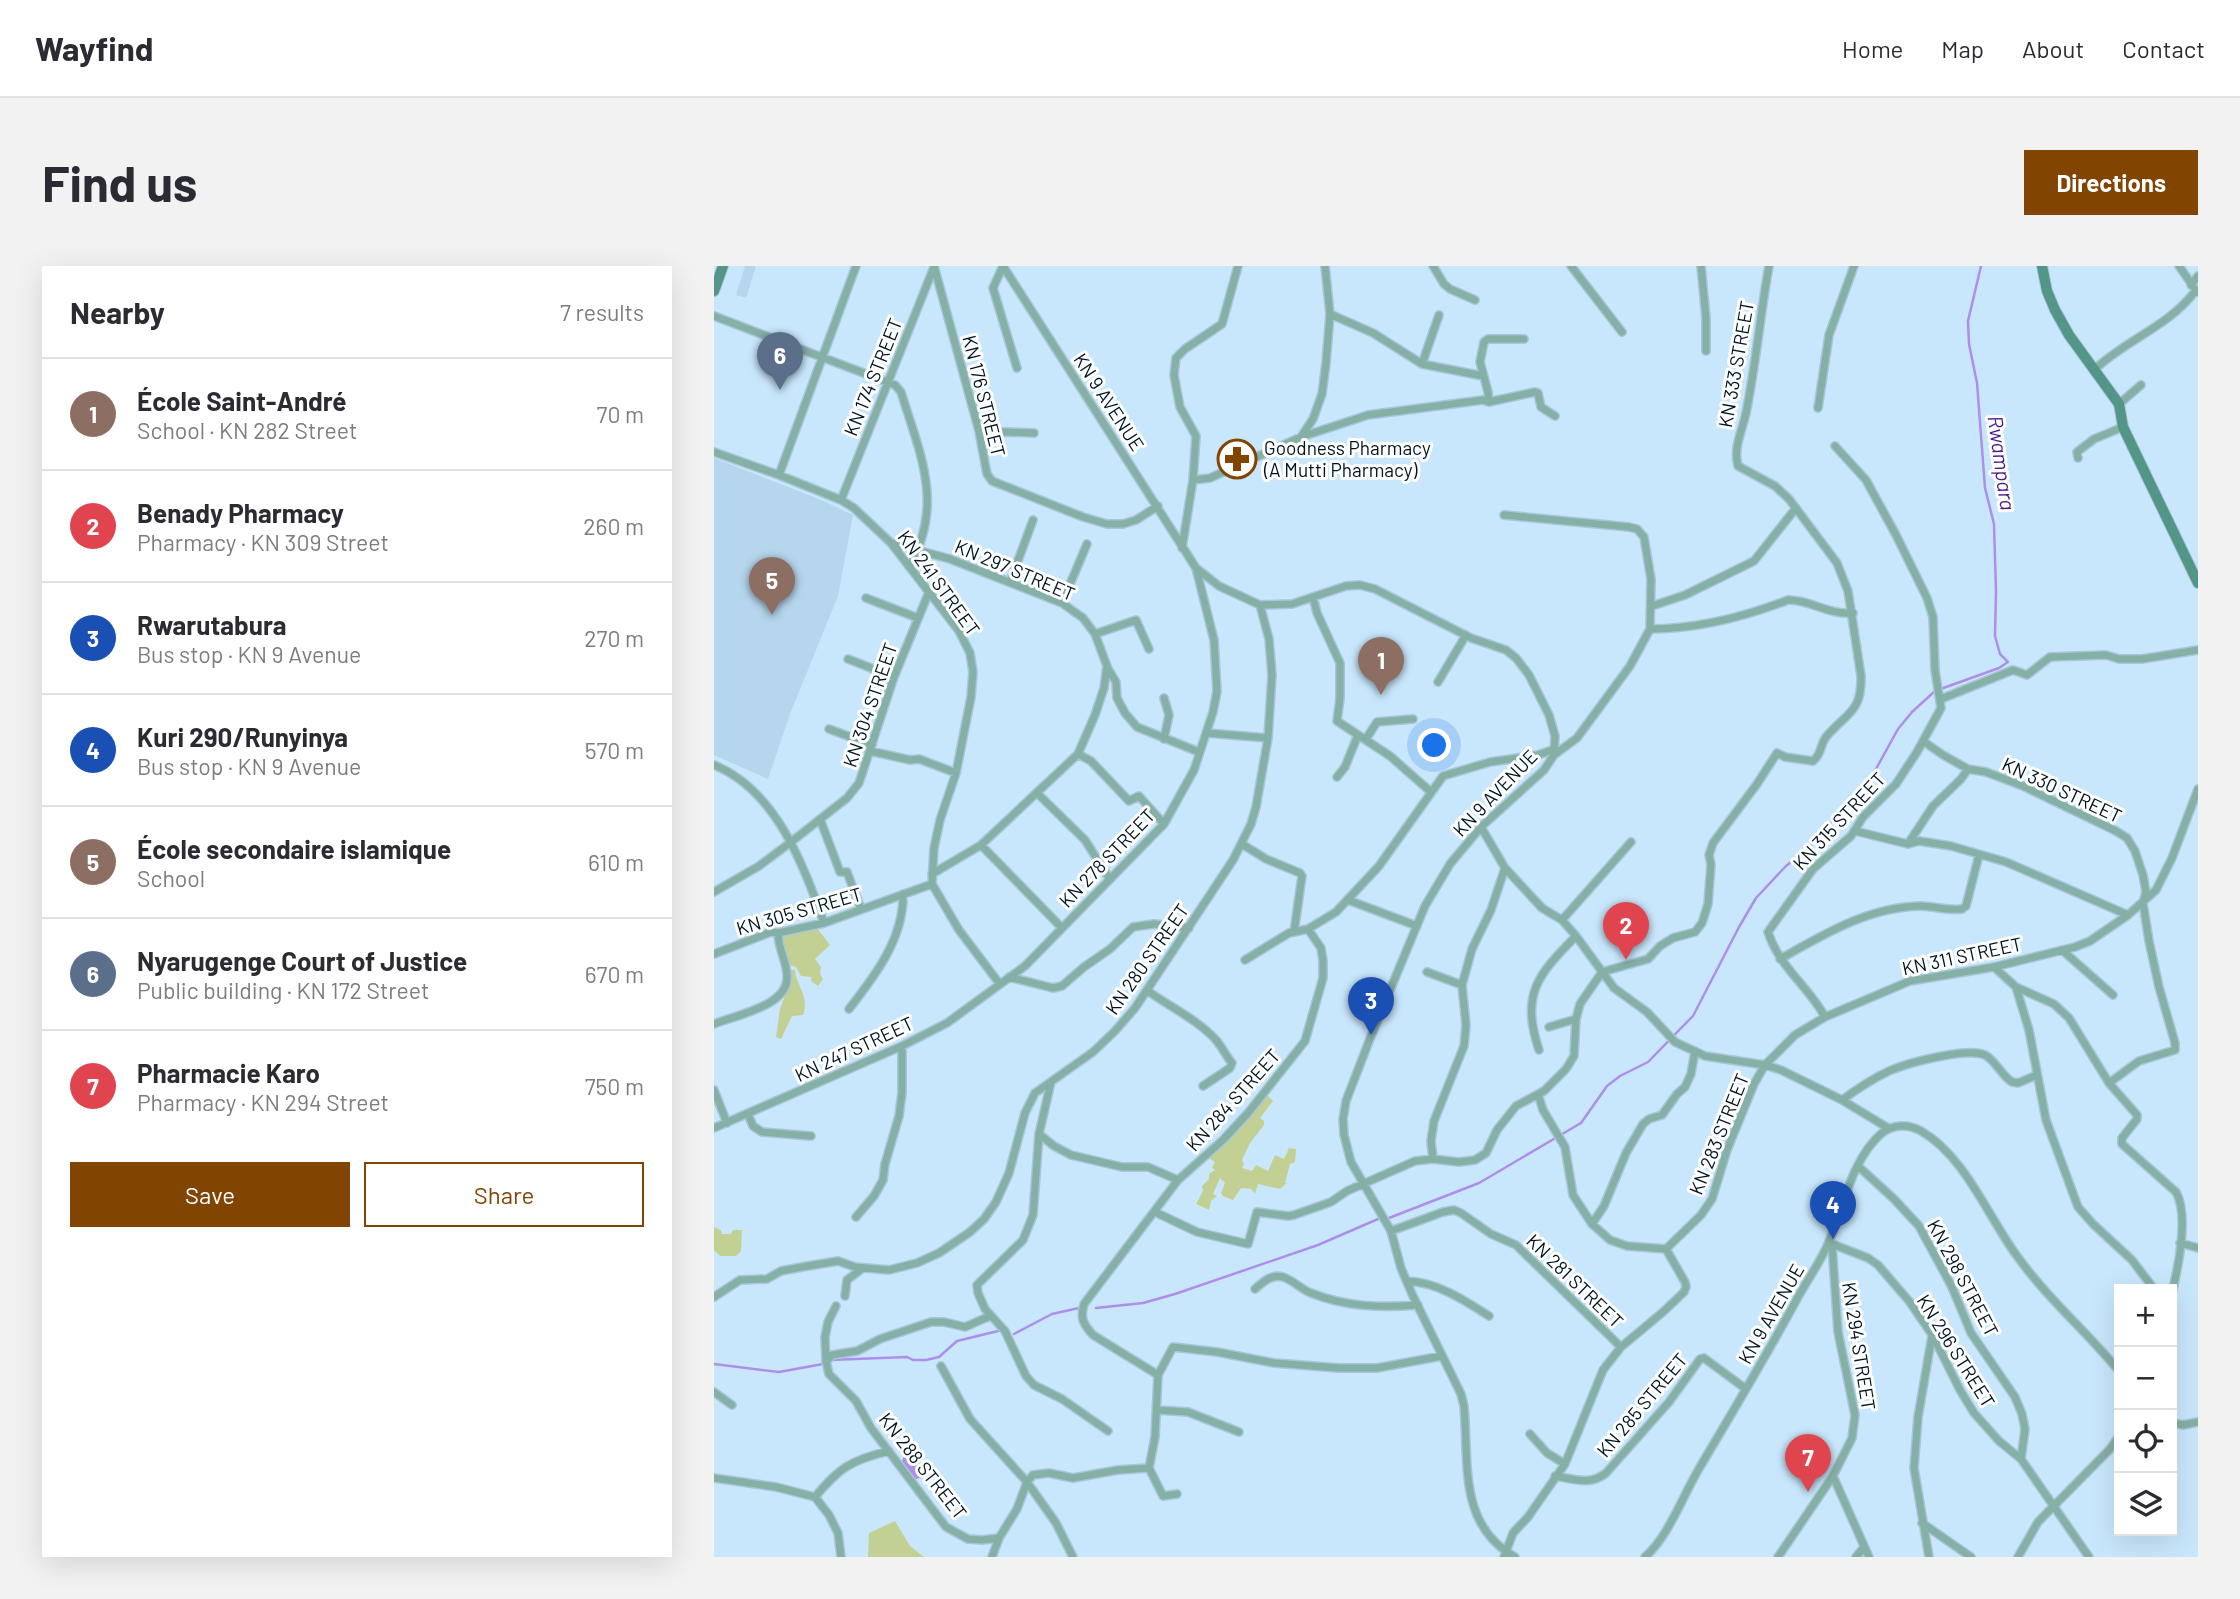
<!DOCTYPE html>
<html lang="en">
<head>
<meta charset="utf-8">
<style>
  :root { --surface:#fff; --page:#f2f2f3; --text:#2b2b33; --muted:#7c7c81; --line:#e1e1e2; --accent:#814401 }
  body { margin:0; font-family:Barlow,sans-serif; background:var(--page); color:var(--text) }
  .controls { position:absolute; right:21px; bottom:21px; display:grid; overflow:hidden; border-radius:0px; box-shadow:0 7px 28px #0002 }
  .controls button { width:63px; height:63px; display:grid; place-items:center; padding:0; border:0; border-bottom:2px solid var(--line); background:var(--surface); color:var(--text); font:35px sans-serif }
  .you { position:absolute; left:721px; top:480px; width:24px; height:24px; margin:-18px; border:5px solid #fff; border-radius:50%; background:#1a73e8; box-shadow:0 0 0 10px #1a73e833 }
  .badge { display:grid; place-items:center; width:46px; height:46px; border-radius:50%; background:var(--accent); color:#fff; font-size:23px; font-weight:700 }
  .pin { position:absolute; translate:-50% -58px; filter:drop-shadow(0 2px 4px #0008) }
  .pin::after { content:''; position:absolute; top:37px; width:24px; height:21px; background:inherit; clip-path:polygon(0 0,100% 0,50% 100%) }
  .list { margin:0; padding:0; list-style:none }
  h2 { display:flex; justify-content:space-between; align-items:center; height:91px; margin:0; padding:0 28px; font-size:30px }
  h2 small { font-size:23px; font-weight:400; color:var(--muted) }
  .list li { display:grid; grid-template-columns:46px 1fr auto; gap:21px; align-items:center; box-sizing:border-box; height:112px; padding:0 28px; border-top:2px solid var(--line) }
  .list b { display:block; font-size:26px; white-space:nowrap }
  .list p { margin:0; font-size:23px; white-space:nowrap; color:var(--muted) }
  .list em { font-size:23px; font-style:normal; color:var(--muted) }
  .actions { display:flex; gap:14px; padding:21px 28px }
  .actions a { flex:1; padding:16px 0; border:2px solid var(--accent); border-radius:0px; text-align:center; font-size:24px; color:var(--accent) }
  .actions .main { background:var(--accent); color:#fff }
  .icon { flex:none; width:38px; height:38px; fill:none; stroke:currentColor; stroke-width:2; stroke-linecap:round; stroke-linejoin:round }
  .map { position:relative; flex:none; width:1484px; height:1291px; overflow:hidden; border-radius:0px }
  header { display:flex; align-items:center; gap:42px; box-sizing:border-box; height:98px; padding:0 35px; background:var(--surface); border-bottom:2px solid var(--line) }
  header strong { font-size:33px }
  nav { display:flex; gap:38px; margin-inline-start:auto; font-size:24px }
  .intro { display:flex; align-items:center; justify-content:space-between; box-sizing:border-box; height:168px; padding:0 42px }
  h1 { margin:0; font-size:49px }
  .button { padding:18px 32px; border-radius:0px; background:var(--accent); color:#fff; font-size:24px; font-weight:700 }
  main { display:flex; gap:42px; padding:0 42px }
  aside { flex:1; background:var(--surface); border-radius:0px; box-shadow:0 7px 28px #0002 }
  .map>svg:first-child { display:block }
</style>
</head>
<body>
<header>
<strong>Wayfind</strong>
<nav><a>Home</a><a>Map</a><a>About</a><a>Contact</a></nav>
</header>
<div class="intro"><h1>Find us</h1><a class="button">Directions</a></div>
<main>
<aside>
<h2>Nearby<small>7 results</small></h2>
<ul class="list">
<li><span class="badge" style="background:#8d6e63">1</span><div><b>École Saint-André</b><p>School · KN 282 Street</p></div><em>70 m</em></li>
<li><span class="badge" style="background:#e0444e">2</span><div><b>Benady Pharmacy</b><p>Pharmacy · KN 309 Street</p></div><em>260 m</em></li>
<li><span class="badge" style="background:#1a4fb4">3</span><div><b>Rwarutabura</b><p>Bus stop · KN 9 Avenue</p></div><em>270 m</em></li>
<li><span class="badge" style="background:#1a4fb4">4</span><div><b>Kuri 290/Runyinya</b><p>Bus stop · KN 9 Avenue</p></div><em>570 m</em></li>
<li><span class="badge" style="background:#8d6e63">5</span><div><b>École secondaire islamique</b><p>School</p></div><em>610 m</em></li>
<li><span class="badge" style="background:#5c6f8a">6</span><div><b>Nyarugenge Court of Justice</b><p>Public building · KN 172 Street</p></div><em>670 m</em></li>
<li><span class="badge" style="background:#e0444e">7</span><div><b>Pharmacie Karo</b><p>Pharmacy · KN 294 Street</p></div><em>750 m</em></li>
</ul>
<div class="actions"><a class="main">Save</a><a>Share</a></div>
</aside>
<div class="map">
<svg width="1484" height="1291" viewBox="0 0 1484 1291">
  <rect width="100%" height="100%" fill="#c9e7fc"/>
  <path fill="#b5d6ed" d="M31,0H42L32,32L22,29Z
    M0,192L105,233L139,249L124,330L76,448L54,513L0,489Z"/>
  <path fill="#c3d093" d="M103,662L116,679L101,693L107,701L106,708L109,713L104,720L97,715V711L87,710L82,701L75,699L68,671Z
    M76,703L81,704C82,720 96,730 89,749L78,750L67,773L62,771L66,743L76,716Z
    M552,828L559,835L546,852L550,855V859L536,877L528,894L530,898L528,902L538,905L542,899L554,905L561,889L570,893L575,882L582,883L581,896L576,898L571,917H573L566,923L544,918L541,928L537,923L527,922L519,934L509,930L507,927L511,917L506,912L499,928L503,930L497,935L495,944L482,938L489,925L488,920L495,913V908L501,904L498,902L501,896L491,890Z
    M0,961L7,964L8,968H17L19,964H28L27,985L22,990H6L0,984Z
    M181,1255L196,1280L210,1291H154L155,1267Z"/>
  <path fill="#ad8feb" d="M194,1188L200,1191L219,1213L205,1212L197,1215L190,1208H186L185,1202L190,1190Z"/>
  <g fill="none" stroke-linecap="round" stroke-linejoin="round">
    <path stroke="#ad8feb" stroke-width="2.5" d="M675,952L765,917L867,857L893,820L906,810L934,796L979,750L1025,661L1042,632L1071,601L1098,578L1157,512L1184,463L1198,446L1221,425L1285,402L1294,396L1286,388L1281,370L1282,326L1280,258L1271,222L1263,117L1255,78L1254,55L1267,0
      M382,1042L429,1037L461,1028L604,979L664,953
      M300,1068L338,1048L365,1042
      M116,1094L193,1091L199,1094H212L225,1091L243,1075L284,1065
      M0,1098L65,1106L109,1098"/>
    <defs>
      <path id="minor" d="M220,0L265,165L273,208L278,215L369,251L393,258H409L422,254L444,240
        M289,0L482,302L505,320L546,339L578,338L632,320L646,319L661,323L757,372L792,384L802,392L815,409L835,449L841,470L840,489L830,504L767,561L736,598L711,640L657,770L632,835L629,853L630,869L637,896L677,965L687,1002L698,1028L747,1128L750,1140C755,1197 744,1259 801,1291
        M289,0L279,22L303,102
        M719,0L730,18L736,23L761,34
        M857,0L908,66
        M987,0L992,52V85
        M1465,0L1483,26
        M1477,19L1484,10
        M616,48L659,67L708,98L769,110
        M0,50L181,119L187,126C206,188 231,239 195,301
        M708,98L725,49
        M1380,104C1411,74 1456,60 1482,24
        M775,136L821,126L824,127L827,141L841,150
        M1405,138L1427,119
        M1104,142L1115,69L1140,0
        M265,165L320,167
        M587,171L599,153L608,128L612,97L616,48L611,0
        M0,186L65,209L127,234L140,242L177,277L245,365L256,387L259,406L257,431L242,507L226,554L220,582L218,618L245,664L285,717
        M1364,192L1363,186L1380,173L1409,161
        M65,209L142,0
        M479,214L496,212L587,171L654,149L769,134L775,136L774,126L766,96L770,76L774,73H810
        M127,234L220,1
        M790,249L915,261L923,263L930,271L937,313L936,363L916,400L863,472L840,489
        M177,277L236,293L348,337L369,352L381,368L393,400L390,422L381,449L364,488L267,579L218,608
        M468,282L479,214L482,170L466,141L460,109L462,92L471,83L508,58L524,0
        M296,316L319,254
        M599,331L603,347L626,397V432L623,455L676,490L717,526
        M152,332L204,352
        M348,337L373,278
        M938,340L971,329L1040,295L1082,242
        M936,363C983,363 1030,351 1074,334C1095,333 1113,349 1139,347
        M381,368L422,354L435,383
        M134,393L180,411
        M393,401L402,416L403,432L411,447L423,461L485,486
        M724,416L752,369
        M1227,433L1299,404L1313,409L1336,391L1392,389L1405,393H1428L1484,384
        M115,463L158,479
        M493,467L554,472
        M450,473L455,449L450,432
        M652,473L663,456L699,453
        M1209,475L1229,489L1254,503L1272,506L1309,520L1402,565L1413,572L1421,585L1429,609L1432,626L1429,637L1435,675L1445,721L1461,777V784L1425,795L1395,817
        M156,485L196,494L205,493L242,507
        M364,488L377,495L415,535L425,530L450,558
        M0,499C62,524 89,598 110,657
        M623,511L631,501L644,469
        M323,527L371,574L395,612
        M106,553L126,606H133L147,643
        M767,561L791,602L828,642L848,654L862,670L900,722L933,746L961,776L991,790L1051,799L1067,804L1128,834L1174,862
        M1141,565L1194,578L1205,575L1237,580L1292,596L1414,649
        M528,578L552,593L586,607L588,610L580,666
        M1194,578L1219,540L1247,513L1254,503
        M267,579L348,662
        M0,626L45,600L77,576L133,532L145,517L180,411L215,326
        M634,634L703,660
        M848,654L917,576
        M1348,684L1399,729
        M0,688L57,666L64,667L110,657L218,618
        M1066,693C1109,669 1154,641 1206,640C1220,640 1234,645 1248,643L1252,640L1265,589
        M531,694L575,667L594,663L622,646L665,600L729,510L776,496L824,489L841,483
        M1280,701L1302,721L1315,764L1332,854L1364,941L1379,958L1418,994L1440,1023
        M713,706L748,719
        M295,711L339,722L348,720L370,701L396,683L419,661L440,658L475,662
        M1302,721L1340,738L1355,752L1395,817L1423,849V853L1408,872V878L1462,926C1475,949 1464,1002 1458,1027
        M434,725C456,741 484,754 502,774C508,781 512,790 518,797L516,802L489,820
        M135,743C161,710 190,672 189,628
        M1111,751C1095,721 1065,701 1054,666L1099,603L1137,570L1149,551L1182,518L1203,486L1227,442L1221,404L1219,351L1213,332L1182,269L1152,214L1121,180
        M0,758C22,749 75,740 73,710C73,695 64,683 64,667
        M835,761L862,753
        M825,784C806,727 825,708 862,670
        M337,816L325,868L319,949L309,974L263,1019L264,1027L271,1043L291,1065L312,1110L320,1119L348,1133L394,1165
        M0,824L13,857
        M824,828L829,844L851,881L859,929L878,958L896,974L913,980L952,983
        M1128,834C1143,823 1158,813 1175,805C1193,797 1253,781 1271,789C1282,795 1287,809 1298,816L1304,817L1323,809
        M34,848L39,860L48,866L97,870
        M0,862L188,780L233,757L311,700L450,558L480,504L499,446L503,425L500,374L482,302
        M325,868L340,880L357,889L408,901H434L464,914
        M719,893L717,875L720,855L750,780L752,759L748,719L758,683L777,644L791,602
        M1144,900L1180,933L1205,960L1238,1021L1257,1067L1301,1131L1308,1148L1311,1163L1307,1193
        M441,946L483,966L534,978L543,946L574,950L580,949L617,936L633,925L701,895L719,893L745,896L761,894L772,887L783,864L802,840L830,825L852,803L860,790L862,753L866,738L888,706L934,693L946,680L959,672L981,666L988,657L994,638L997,598L995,589L999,577L1043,518L1063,487L1071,491L1099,495C1108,488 1106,479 1112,471C1132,447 1148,447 1147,410L1134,325L1123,297L1075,233L1061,220L1024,200C1019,181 1028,166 1032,147C1042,99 1046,49 1055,0
        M142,951L160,930L169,914L171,898L185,850L188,827V780
        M878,958L890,940L912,887L929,858L935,853L948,849L963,828L971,821L977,808L981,785
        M677,965L729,946L740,944L747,947L777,968L802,979L907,1081
        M1115,975L1118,978L1154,992L1164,999L1195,1035L1219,1070L1246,1124L1260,1147L1285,1175L1307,1193L1375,1291
        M1466,977L1484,982
        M693,1015C723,1016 750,1034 775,1050
        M541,1023C549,1016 557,1008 569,1011C579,1014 588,1024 597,1027C632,1041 668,1042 704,1039
        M131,1030L133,1014L149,1002
        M0,1031L26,1014L53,1013L67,1005L88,1001L124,995L141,1001L175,1004L203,997L225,987L256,966L270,953L282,936L295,907L311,847L321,827L379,786L401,765L421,742L519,594L537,558L542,541L554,472L558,409L555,373L546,339
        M122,1040L114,1056L111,1071L112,1095L115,1108L142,1135L157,1162L232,1261L254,1273L268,1274L285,1272L303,1243L313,1216L319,1209L335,1207L359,1212L404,1204L435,1202L441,1171L444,1109L459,1081L503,1086L560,1097L625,1102H663L728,1090
        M112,1096L118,1089L143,1085L166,1073L217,1056H230L251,1061L276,1050
        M227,1100L256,1153L313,1216L342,1257L359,1291
        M444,1109L379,1069C369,1058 366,1052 370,1038L464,914L509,874L534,847L591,775L609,712V695L607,682L594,663
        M0,1126L18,1139
        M443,1144L474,1146L525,1166
        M1458,1157L1469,1159L1484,1156
        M816,1168L833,1187L851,1198
        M435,1202L449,1230L463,1228
        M841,1210C860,1213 876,1220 892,1207L955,1136L986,1093L990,1092L1032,1123
        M1119,1210L1155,1291
        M0,1212L62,1221L101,1231L115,1249L124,1267L127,1291
        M101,1231C125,1202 137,1194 175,1185
        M1208,1257L1257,1291
        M278,1291L285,1272
        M790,1291L799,1267L814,1251L851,1198L889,1104L907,1081L949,1046L970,1026L972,1021L971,1016L952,983L987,949L998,933L1013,884L1040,818L1051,799L1081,769L1111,751L1196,715L1280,701L1361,681L1376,675L1414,649L1442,624L1458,592L1484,523
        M931,1291C955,1270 969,1229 986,1201C1019,1145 1053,1089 1084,1031C1094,1013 1107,995 1115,976C1129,942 1138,892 1168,867C1179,858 1195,858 1207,865C1251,890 1274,951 1303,990C1333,1032 1373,1066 1405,1105
        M1064,1291L1119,1210L1138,1172L1141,1149L1124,1066L1118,978
        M1142,1291L1150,1281
        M1215,1291L1200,1202L1204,1151L1218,1070
        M1304,1291L1324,1256L1396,1183L1405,1170"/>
      <path id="secondary" d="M1328,0L1333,25L1341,44L1355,69L1405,138L1409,161L1484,317
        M0,25L9,0"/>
    </defs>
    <use href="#minor" stroke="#a9c5d9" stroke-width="10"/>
    <use href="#secondary" stroke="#a9c5d9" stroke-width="12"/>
    <use href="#minor" stroke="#85b0a5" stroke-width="7"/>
    <use href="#secondary" stroke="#539687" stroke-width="10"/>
  </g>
  <defs>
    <symbol id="pharmacy-ring" viewBox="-11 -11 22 22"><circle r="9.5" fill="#fff" stroke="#814401" stroke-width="1.5"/><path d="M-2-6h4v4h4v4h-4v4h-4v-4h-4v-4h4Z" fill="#814401"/></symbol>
  </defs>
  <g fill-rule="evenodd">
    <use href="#pharmacy-ring" x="501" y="171" width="44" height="44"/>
  </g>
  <g text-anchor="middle" stroke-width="6" stroke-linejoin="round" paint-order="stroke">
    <g font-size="19" fill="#001422" stroke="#fff">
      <text transform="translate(1022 98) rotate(-80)" y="7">KN 333 STREET</text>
      <text transform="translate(159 111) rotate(-68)" y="7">KN 174 STREET</text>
      <text transform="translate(270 130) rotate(76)" y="7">KN 176 STREET</text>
      <text transform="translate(395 136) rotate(57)" y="7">KN 9 AVENUE</text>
      <text transform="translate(301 304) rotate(23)" y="7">KN 297 STREET</text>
      <text transform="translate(225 317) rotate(54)" y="7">KN 241 STREET</text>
      <text transform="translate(156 439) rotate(-71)" y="7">KN 304 STREET</text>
      <text transform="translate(1348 524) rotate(25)" y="7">KN 330 STREET</text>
      <text transform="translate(781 527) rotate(-46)" y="7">KN 9 AVENUE</text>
      <text transform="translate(1125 555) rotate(-47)" y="7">KN 315 STREET</text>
      <text transform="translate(393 592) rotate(-46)" y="7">KN 278 STREET</text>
      <text transform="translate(85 645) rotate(-16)" y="7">KN 305 STREET</text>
      <text transform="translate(1248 690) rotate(-12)" y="7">KN 311 STREET</text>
      <text transform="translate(433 693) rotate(-55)" y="7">KN 280 STREET</text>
      <text transform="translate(140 783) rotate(-25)" y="7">KN 247 STREET</text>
      <text transform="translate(519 834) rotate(-48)" y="7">KN 284 STREET</text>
      <text transform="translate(1005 868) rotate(-68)" y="7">KN 283 STREET</text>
      <text transform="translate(1249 1012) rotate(62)" y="7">KN 298 STREET</text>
      <text transform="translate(861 1015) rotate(44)" y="7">KN 281 STREET</text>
      <text transform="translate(1057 1048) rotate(-60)" y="7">KN 9 AVENUE</text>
      <text transform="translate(1145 1080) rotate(81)" y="7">KN 294 STREET</text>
      <text transform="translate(1242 1085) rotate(58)" y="7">KN 296 STREET</text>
      <text transform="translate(928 1139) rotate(-50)" y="7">KN 285 STREET</text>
      <text transform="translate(209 1200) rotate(52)" y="7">KN 288 STREET</text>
    </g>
    <g font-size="19" fill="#001422" stroke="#fff" text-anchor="start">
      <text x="550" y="189">Goodness Pharmacy<tspan x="550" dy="22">(A Mutti Pharmacy)</tspan></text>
    </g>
    <g font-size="21" font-style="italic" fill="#4c1c87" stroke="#fff">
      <text transform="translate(1287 197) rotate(82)" y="7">Rwampara</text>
    </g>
  </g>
</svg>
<div class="controls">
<button>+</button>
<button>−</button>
<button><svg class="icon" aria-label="locate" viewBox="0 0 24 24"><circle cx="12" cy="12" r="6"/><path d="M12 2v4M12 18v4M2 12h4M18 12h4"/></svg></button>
<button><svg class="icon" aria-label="layers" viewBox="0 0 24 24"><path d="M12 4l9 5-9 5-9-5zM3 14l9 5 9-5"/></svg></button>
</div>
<div class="you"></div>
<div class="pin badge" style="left:667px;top:429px;background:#8d6e63">1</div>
<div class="pin badge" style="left:912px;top:694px;background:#e0444e">2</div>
<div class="pin badge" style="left:657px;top:769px;background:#1a4fb4">3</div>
<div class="pin badge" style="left:1119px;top:973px;background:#1a4fb4">4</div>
<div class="pin badge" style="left:58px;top:349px;background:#8d6e63">5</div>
<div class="pin badge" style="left:66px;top:124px;background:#5c6f8a">6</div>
<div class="pin badge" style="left:1094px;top:1226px;background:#e0444e">7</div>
</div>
</main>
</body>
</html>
